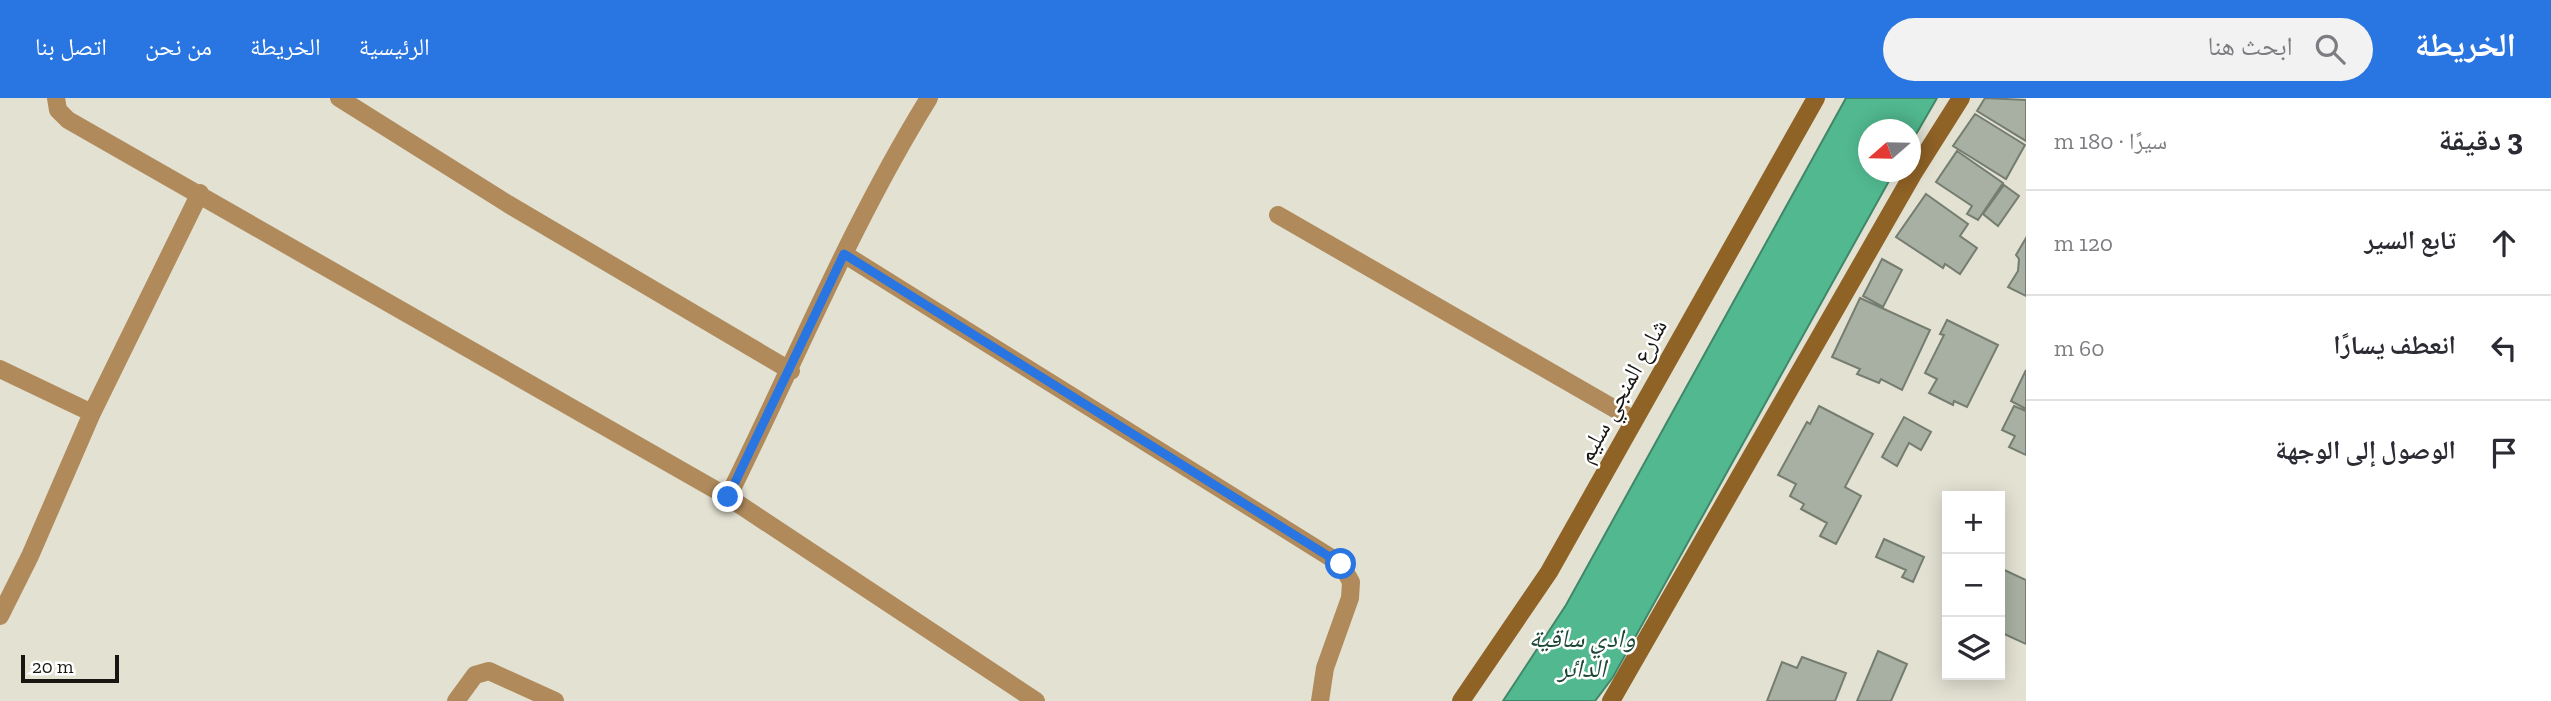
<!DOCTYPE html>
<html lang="ar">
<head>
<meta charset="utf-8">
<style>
  :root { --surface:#fff; --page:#f2f2f3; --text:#2b2b33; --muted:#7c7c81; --line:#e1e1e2; --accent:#2975e1 }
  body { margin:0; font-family:"Zilla Slab","Noto Naskh Arabic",serif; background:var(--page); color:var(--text); direction:rtl }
  .controls { position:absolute; right:21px; bottom:21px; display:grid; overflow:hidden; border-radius:0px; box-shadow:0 4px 18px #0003 }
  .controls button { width:63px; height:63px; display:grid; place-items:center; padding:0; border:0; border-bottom:2px solid var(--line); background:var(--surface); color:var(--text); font:35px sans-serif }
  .compass { position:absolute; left:1858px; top:21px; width:63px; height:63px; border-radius:50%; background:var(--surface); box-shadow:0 4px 18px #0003; rotate:250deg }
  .scale { position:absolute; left:21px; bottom:18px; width:98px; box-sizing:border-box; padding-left:7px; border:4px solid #171611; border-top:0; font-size:19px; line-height:24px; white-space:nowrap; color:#171611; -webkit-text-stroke:5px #fff; paint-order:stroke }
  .stop { position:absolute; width:21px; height:21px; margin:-16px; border:5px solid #2975e1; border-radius:50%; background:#fff }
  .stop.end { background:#2975e1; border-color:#fff; box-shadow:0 2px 7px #0008 }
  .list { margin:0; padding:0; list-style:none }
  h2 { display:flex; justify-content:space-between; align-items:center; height:91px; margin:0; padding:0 28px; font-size:30px }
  h2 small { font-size:23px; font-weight:400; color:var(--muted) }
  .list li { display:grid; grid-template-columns:46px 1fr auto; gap:21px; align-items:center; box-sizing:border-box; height:105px; padding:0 28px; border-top:2px solid var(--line) }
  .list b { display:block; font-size:26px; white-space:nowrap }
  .list em { font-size:23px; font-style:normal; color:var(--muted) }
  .icon { flex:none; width:38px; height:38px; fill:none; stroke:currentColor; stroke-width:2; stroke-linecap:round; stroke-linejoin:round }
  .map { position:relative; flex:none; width:2026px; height:603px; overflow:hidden; direction:ltr }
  header { display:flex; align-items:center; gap:42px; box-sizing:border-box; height:98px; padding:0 35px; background:var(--accent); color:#fff }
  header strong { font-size:33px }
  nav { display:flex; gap:38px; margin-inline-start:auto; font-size:24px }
  .search { width:490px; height:63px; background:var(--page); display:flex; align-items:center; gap:18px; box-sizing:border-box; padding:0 24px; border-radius:38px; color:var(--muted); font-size:26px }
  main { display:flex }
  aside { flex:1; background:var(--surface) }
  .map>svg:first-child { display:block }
</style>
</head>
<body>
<header>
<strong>الخريطة</strong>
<div class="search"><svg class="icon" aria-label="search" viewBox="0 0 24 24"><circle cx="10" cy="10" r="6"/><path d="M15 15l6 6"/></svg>ابحث هنا</div>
<nav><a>الرئيسية</a><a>الخريطة</a><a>من نحن</a><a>اتصل بنا</a></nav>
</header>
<main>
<aside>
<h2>3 دقيقة<small>سيرًا · 180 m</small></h2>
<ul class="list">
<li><svg class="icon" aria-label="ahead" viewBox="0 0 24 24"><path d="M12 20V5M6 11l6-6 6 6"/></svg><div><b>تابع السير</b></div><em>120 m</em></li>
<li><svg class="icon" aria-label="left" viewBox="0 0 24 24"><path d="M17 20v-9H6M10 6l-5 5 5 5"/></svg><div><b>انعطف يسارًا</b></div><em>60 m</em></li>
<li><svg class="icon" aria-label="arrive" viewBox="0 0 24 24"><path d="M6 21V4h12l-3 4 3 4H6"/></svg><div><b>الوصول إلى الوجهة</b></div></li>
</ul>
</aside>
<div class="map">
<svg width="2026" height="603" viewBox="0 0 2026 603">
  <rect width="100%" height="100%" fill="#e2e1d2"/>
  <path fill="#51b88f" stroke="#408769" stroke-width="2" d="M1846,0H1937L1911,45L1910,32H1868V74H1894L1613,579L1595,603H1503L1566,507Z"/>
  <path fill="#a8b0a3" stroke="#757d71" stroke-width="2" d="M1985,0L2026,2V43L1977,13Z
    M1975,16L2025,47L2006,81L1953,48Z
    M1957,53L2003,85L1978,122L1967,116L1972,108L1936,84Z
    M2004,87L2019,98L1998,128L1983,116Z
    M1926,96L1968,126L1960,138L1977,150L1960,176L1945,166L1943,170L1896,139Z
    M2026,140V198L2008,189L2018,173L2019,161L2016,157Z
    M1882,161L1902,172L1883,209L1863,198Z
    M1860,200L1930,232L1902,292L1881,281L1879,285L1857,276L1860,271L1832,259Z
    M1947,222L1998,247L1967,309L1954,303L1953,307L1929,295L1937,281L1925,275L1944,237L1940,236Z
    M2026,272V311L2011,303Z
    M1819,308L1873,336L1845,389L1861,398L1836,446L1820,438L1827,425L1801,411L1804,406L1790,398L1796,386L1778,377L1807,324L1810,326Z
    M2014,308L2026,313V357L2009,349L2015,338L2002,332Z
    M1904,319L1931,334L1921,352L1909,345L1897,368L1882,359Z
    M1884,441L1924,459L1913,484L1902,479L1906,472L1876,459Z
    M2000,470L2026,482V546L2000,534Z
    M1878,553L1907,566L1891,603H1857Z
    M1802,559L1846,575L1835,603H1767L1782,564L1797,570Z"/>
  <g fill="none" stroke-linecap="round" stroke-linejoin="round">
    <path stroke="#b08a5b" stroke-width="18" d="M56,0L58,12L68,22L728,399L1036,603
      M339,0L508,106L791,273
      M1278,117L1634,322
      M844,156L1341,466L1351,484L1350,500L1325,570L1320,603
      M0,271L92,315
      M728,399C794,266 851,126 929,0
      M0,518L30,458L92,315L200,95
      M456,603L475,577L489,573L555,603"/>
    <path stroke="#8f6226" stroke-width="18" d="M1461,603L1549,474L1816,0
      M1611,603L1913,76L1961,0"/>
  </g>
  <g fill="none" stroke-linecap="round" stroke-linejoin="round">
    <path stroke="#2975e1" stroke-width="9" d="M728,399L844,156L1341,466"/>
  </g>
  <g text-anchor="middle" stroke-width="5" stroke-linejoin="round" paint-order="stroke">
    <g font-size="24" fill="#171611" stroke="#fff">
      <text transform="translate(1622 293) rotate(-61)" y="8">شارع المنجي سليم</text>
    </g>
    <g font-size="26" font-style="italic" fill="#1d4837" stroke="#fff">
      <text x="1582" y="549">وادي ساقية<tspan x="1582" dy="30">الدائر</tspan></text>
    </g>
  </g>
</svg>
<div class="controls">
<button>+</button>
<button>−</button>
<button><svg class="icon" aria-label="layers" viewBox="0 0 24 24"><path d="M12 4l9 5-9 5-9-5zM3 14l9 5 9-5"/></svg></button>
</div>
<svg class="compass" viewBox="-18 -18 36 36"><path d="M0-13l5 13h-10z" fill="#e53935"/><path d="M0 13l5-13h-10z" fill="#7c7c81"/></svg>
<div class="scale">20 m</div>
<div class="stop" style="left:1341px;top:466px"></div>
<div class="stop end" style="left:728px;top:399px"></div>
</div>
</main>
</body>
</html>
